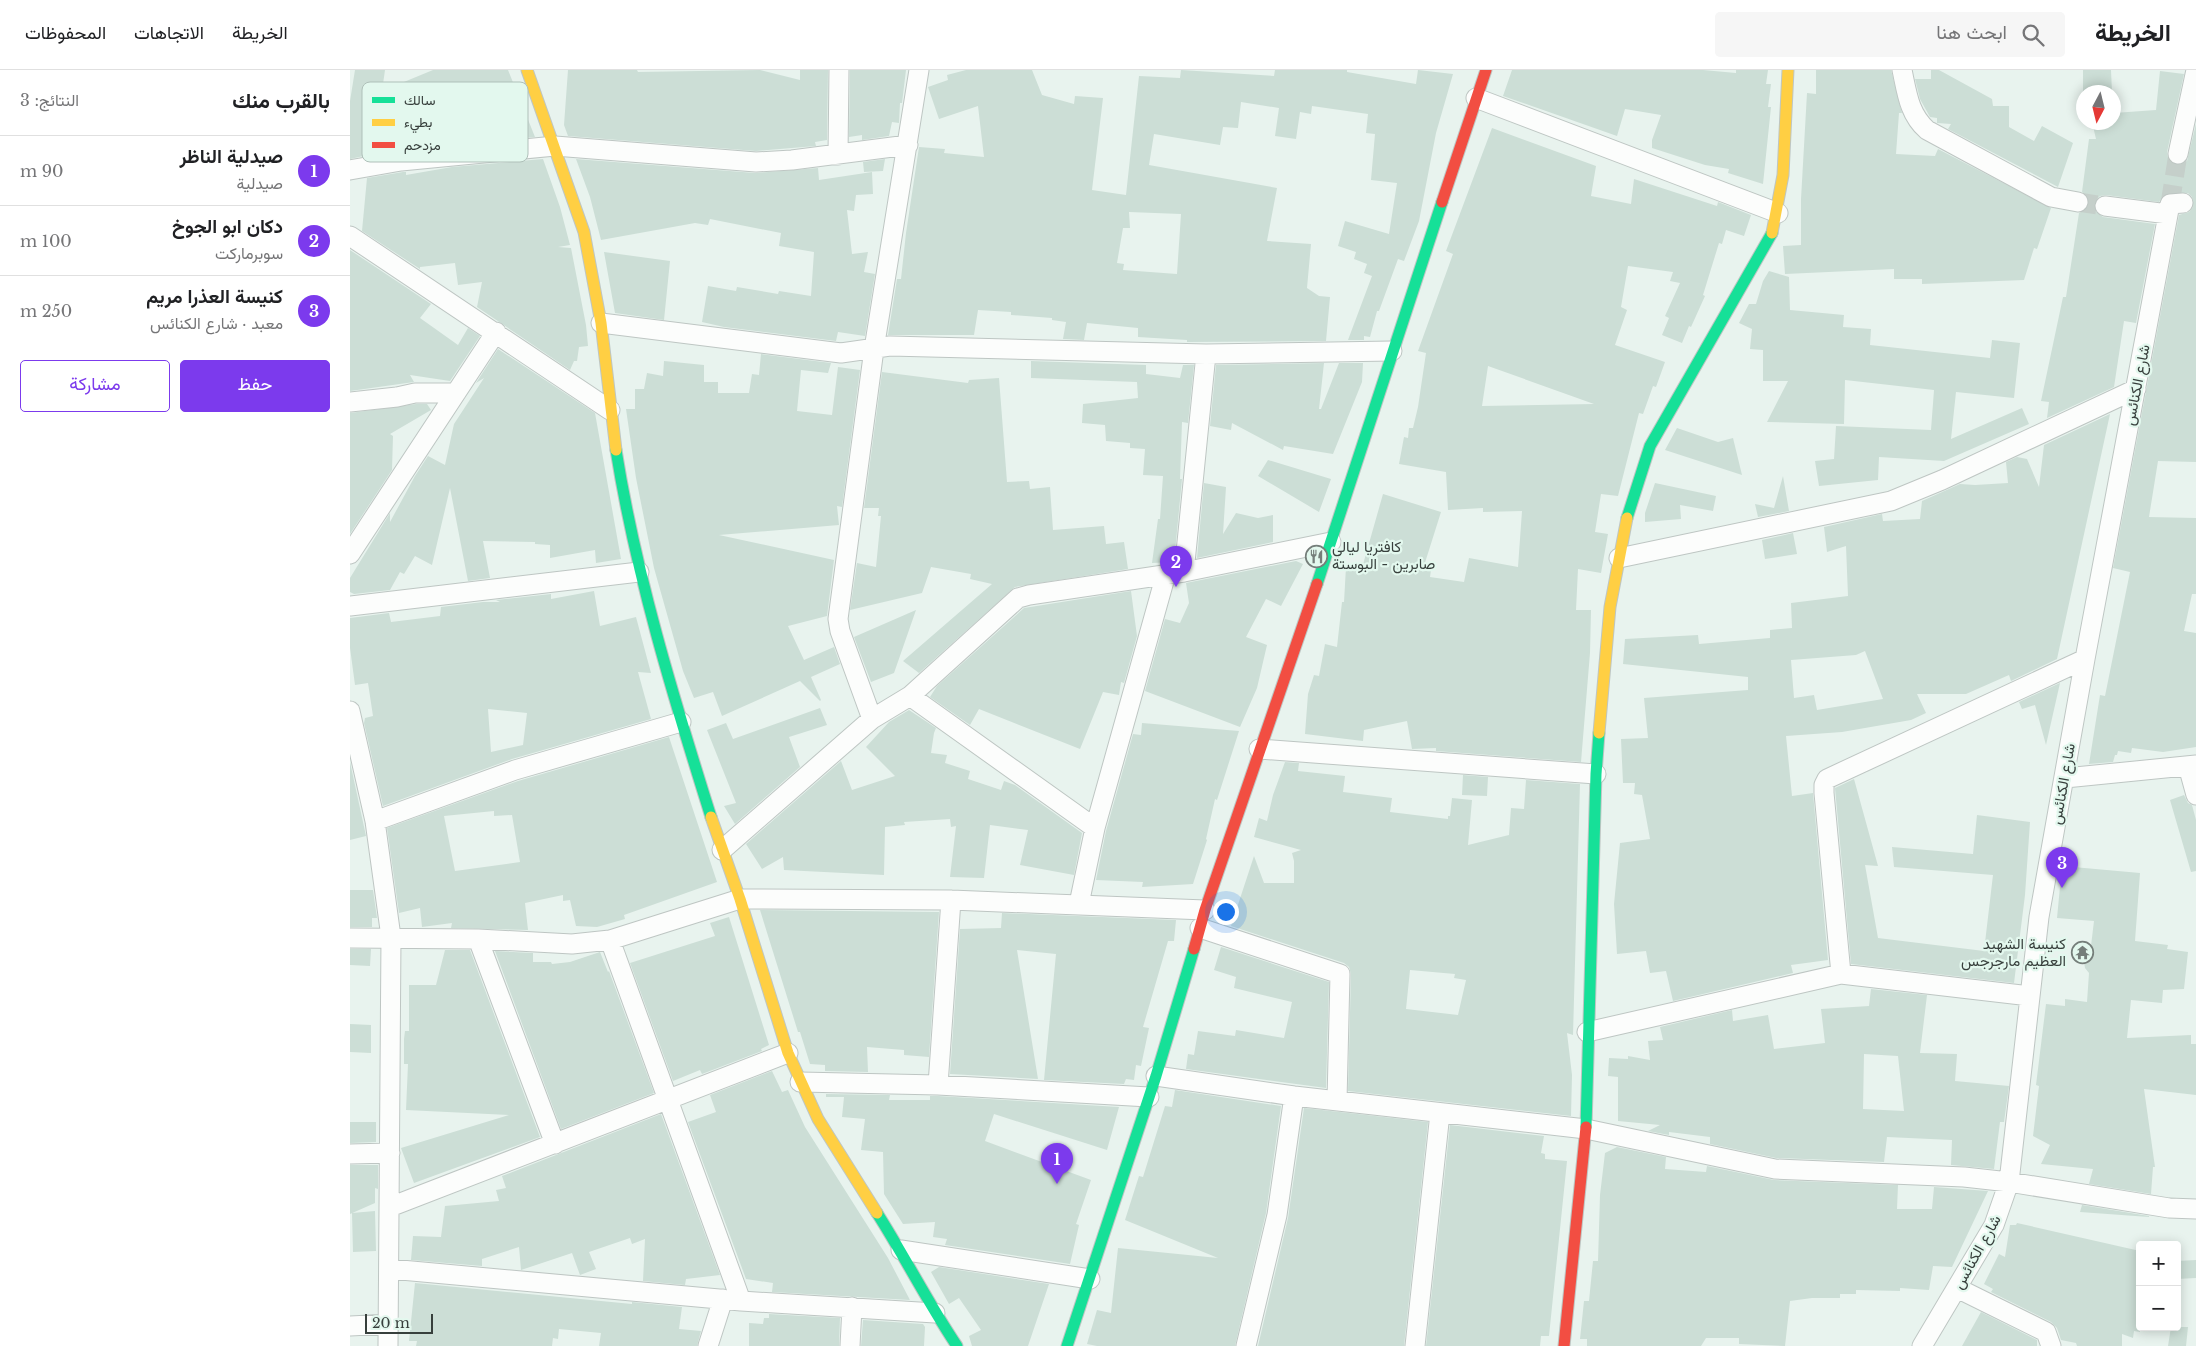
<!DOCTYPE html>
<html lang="ar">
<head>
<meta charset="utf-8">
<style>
  :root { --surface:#fff; --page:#f6f6f6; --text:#202124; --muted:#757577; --line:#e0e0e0; --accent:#7c3aed }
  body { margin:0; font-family:"Libre Baskerville",Vazirmatn,serif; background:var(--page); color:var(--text); direction:rtl }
  .controls { position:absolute; right:15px; bottom:15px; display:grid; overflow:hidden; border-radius:5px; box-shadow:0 2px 12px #0003 }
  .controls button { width:45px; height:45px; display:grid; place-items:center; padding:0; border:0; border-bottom:1px solid var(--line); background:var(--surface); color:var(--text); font:25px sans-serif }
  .compass { position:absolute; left:1726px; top:15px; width:45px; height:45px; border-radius:50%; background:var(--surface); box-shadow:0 2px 12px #0003; rotate:187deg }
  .scale { position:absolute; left:15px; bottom:12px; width:68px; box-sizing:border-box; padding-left:5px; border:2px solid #373f3c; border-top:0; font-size:14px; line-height:18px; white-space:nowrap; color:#373f3c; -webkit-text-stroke:4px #e3f8ee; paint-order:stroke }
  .you { position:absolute; left:875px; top:841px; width:18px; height:18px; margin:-12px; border:4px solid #fff; border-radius:50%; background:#1a73e8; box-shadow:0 0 0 8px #1a73e833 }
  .badge { display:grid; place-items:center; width:32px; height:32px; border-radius:50%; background:var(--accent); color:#fff; font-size:16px; font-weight:700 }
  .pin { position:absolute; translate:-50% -41px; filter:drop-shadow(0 1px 2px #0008) }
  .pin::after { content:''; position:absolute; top:26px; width:18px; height:15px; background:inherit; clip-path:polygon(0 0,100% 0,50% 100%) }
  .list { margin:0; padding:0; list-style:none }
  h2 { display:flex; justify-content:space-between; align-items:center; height:65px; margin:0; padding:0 20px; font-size:21px }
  h2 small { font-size:16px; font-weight:400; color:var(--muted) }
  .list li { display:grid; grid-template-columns:32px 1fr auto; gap:15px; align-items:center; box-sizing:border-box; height:70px; padding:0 20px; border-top:1px solid var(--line) }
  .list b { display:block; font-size:19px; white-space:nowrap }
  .list p { margin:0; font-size:16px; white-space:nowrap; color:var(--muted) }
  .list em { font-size:16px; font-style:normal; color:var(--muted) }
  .actions { display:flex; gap:10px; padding:15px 20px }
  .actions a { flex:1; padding:11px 0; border:1px solid var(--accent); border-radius:5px; text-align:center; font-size:18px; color:var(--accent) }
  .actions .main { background:var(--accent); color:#fff }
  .icon { flex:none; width:28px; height:28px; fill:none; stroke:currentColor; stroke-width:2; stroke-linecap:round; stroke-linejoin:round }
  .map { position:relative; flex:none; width:1846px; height:1276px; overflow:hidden; direction:ltr }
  header { display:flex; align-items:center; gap:30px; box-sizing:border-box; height:70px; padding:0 25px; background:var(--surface); border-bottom:1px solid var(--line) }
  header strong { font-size:24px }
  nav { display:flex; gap:28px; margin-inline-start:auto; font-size:18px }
  .search { width:350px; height:45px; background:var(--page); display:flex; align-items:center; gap:12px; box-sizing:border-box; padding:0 18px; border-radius:5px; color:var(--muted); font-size:19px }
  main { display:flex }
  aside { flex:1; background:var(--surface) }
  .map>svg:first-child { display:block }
</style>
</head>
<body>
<header>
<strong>الخريطة</strong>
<div class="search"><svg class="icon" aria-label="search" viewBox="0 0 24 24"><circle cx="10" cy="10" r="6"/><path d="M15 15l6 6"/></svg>ابحث هنا</div>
<nav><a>الخريطة</a><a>الاتجاهات</a><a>المحفوظات</a></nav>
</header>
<main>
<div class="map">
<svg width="1846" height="1276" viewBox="0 0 1846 1276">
  <rect width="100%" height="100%" fill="#e8f3ee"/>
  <path fill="#ccded6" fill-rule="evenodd" d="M5,0H35L32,21L83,0H158L185,67L129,72L130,41L68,67L46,16L36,81L0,89V31Z
    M218,0H287L288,2L410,0L450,10V0H478L477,70L465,72L466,76L406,81L218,66L214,55Z
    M500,0H556L552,33H550L549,53L542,52L539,66L512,70V65L499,67Z
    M616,0H682L692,25L724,34L725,26L753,28L742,120L776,125L789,6L830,8L831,0L924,6L925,0H997V2L1066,14L1068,0L1103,4L1086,63L1069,151L1054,191L1048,189L1029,241H1027L1020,267L1014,266V270H998L1022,206L1014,203L1017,194L1004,189L1006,182L988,176L995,151L1039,164L1047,113L1021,110L1025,64L1016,63L1018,44L962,36L961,44L950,42L946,69L925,66L929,38L891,32L888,58L873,57L870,75L804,64L799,95L927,118L917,171L961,174L957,218L969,226L980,227L976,271L837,272V270L788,267V258L737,253L734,270L713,269L716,252L702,250V248L661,245V242L628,240L624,265H538L547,209H551L556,163L569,77L595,79L594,83L634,87L628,36L589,49L578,17L598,10L597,5ZM779,142L831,144L827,204L773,200L774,194L767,193L773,158H780Z
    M1162,0H1353L1386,3V0H1418L1416,14H1421L1418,37H1421L1413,114L1378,103L1379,99L1355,95L1302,78V70L1311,45L1275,39L1267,66L1153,26Z
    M1466,0H1541L1552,43H1549L1546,84L1585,86L1588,79L1701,138L1687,179L1684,178L1674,210L1572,214V209H1544V199L1435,204L1433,176L1451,175V129L1457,23L1466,24Z
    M1581,0H1589L1642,29L1643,36H1659V57L1684,71L1692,56L1723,73L1708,117L1598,59L1601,54L1587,53V48L1580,47L1570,29L1565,9H1581Z
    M1733,0H1761L1762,22H1734L1733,26Z
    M1810,1L1834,4L1817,82L1818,88L1821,93L1831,95L1837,91L1846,54V392L1808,391L1799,447L1846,448V524H1842L1834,561L1846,563V677L1813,682L1782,678L1781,683L1768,681L1767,685H1765L1763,692L1739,694L1750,625L1755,626L1780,502L1763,498L1829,145L1839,142L1843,137L1842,127L1838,123H1819L1814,124L1809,132L1756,125L1750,126L1746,130L1745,141L1753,147L1805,154L1786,253L1774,251L1764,317L1697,348L1699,332L1691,331L1713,227H1716L1729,143L1736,140L1739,134L1738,128L1732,122L1739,69H1746L1742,52H1764V43L1806,40Z
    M1142,58L1246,96L1241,126L1281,134L1284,109L1367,136L1368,132L1401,145L1394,166L1376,160L1372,174L1369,173L1353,225L1355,226L1341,257L1339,256L1332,273L1312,265L1319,248L1315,246L1330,213L1320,211L1323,202L1278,196L1271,237L1277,240L1265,275L1315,292L1306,317L1303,316L1293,344L1289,343L1268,426L1251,424L1245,462L1258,464L1251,503L1228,499L1226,540H1241L1240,583L1231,692L1086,681V678L1062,679L1057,651L1014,660L1013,671L955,664L958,624L964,605L969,606L975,574L987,577L992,532H994L996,497L1012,498L1033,424L1091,442L1073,499L1081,500L1080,507L1114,512L1119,488L1168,497L1172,441L1133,442V438L1098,440L1096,402L1049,394L1054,367L1058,368L1059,358H1063L1068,337L1076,283L1068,281L1103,184L1096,181ZM1138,296L1244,334L1132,336Z
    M193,89L210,137L220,175L208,177L221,178L236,255L238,276L229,277L227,291H224L220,300L127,237L132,212L108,215L105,193L70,197V199L12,161L17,108L53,102H56V105L102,97Z
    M226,89L405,103L468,98L469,110L522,102L523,124L506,125L504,141L497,140L502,184L518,182L514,202L525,204L515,266L488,262L486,271L374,257L352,252L358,216L386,221L387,217L428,224L429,221L461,226L464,182L429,176L431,163L360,149L358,155L345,153L251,170L240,127Z
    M535,89L533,101L514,102L513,92Z
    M0,180L81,234L70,248L108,275L118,258L130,266L100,311L60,305L64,312L0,321Z
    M254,182L320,191L314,250L265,243Z
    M1419,201L1439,207L1440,240L1494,245L1493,257L1521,259L1520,275L1640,288L1642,270L1670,273L1664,328L1606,322L1601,369L1672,338L1679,354L1594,391L1529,387L1528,410L1469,416L1465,391L1484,389L1486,356L1581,360L1584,320L1495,310L1494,354L1417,352L1438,311H1413V280L1400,279L1402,259L1389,253L1399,234H1406L1413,211Z
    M148,279L245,343L271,489L246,493L245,480L200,488V475L185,474V472L133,471L140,508L118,511L100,418L82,495L65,486L54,504L50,502L40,520L4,524L0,522V508L40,443V452L65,406L78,386L95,395L104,354L134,308L126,313Z
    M411,284L481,293L478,303L451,300L447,341L482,345L488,297L510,300L492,437L487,436L489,455L369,465L484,490L477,546L438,556L454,590L484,577L490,594L461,607L471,630L470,631L450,611L372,646L363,622L344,628L333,601L304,498L286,408L276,339H285V319H294L297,303L313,306L314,291L354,295V312H368V323H399L402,304L409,305Z
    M681,291L796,295V304L830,308L833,295H844L838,353L832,352L830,409H832L824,492L802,493L808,449H810L813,406L793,405L795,379L780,378V373L756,371L755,355L732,353L733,334L788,328L787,312L681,308Z
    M974,293L969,339H971L989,293H1013L1012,312L983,384L934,376L933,380L882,353L881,360L860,356L866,295Z
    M532,302L618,313L619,310L649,308L657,412L679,411L680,419L700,417L703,460L754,456L756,474L774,472L778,499L665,517L569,603L553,591L642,514L620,509L621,504L581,497L572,523L500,540L507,493L526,497L531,446H528L529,438H514Z
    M66,334H77L81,340L40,364L43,366L42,400L0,464V343Z
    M1760,344L1707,589L1661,611L1659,605L1616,624H1567L1576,643L1561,650L1492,662L1436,666L1442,726L1463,723L1478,890L1441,895L1443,903L1323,931L1316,901L1300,903L1296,881L1267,884L1264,834L1270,773L1300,769L1292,725L1284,724L1285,713H1273L1271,669L1298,668L1294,628L1398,620V607L1273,594L1275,569L1348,565L1349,574L1420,568V560L1442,558L1441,533L1498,526L1496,476L1477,482L1474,457L1532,444L1533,451L1570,449L1572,431L1610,414L1625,415L1658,413L1656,392L1667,387L1677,389L1689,417L1694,375ZM1515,581L1533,629L1467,640L1464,625L1444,628L1441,590L1506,585Z
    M1327,358L1368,372L1383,368L1392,405L1315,380Z
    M918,390L981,409L969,442L908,406Z
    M1433,406L1439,441L1408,447L1405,434L1424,438Z
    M854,413L876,417L873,464L886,443L908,448L923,445V472L847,488Z
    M1305,413L1366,426L1363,441L1330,435L1331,449L1295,452V443Z
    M1443,463L1447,484L1415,489L1412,470Z
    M946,491L953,494L931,536L916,529L896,567L917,575L907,618L890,657L795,621L815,549L830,553L839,533L836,513Z
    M244,521L250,556L286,547L301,603L288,602L301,649L162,689L33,736L14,653L15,648L23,646L18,613L5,615L0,578V548L39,543L41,552L90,546L91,537L133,532H150L146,530L201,524V529ZM138,639L177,643L173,675L141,682Z
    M781,521L787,566L774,613L771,612L769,625L753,622L730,679L629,639L620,655L580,627L587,616L674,538Z
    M566,540L544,603L521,612L504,567Z
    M1710,613L1696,675L1685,635L1672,639L1669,632Z
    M470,638L477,655L439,667L450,697L385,754L374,736L386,733L357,660L376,653L383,669Z
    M559,640L586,658L584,663L581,683L597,685L595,693L620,701L618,709L651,720L654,711L665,715L732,763L724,805L670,795L678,760L640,755L634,808L600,807L606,756L601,757L600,749L554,752L555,755L535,757L534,805L434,800L433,787L412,799L396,774L491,691L502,720L545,706L516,677L539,652Z
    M792,653L889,661L867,730L865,729L856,769L857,770L843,814L792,817L793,812L746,810L756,761L783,664L791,665Z
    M319,667L367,812L274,845L275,849L247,857L226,856L220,830L213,831V825L175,833L178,860L101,858L102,853L72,857L70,838L49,843L37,758L168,711ZM144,741V746L162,745L170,792L105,801L94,746Z
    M0,692L16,766L0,770Z
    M935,692L949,693L948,701L995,706L993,722L1042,728L1040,742L1098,749V746H1100L1102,728L1122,730L1118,775L1159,765L1161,738L1174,739L1176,710L1230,714L1223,965L1217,963L1222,1005L1221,1046L998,1021L1001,904L999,897L994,893L881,856L904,786L914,813H944V791L942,783L951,780L904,767L909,748L917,751L923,725ZM1060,900L1105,904L1104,908L1116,910L1108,945L1056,939Z
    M1113,705L1138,707L1137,726L1112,725Z
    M1504,709L1528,796L1515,795L1528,868L1634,881L1643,805L1544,797L1542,777L1623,784L1627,745L1680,752L1675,825L1664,913L1501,894L1485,718Z
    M1834,725L1838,733L1842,735L1846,750V801L1841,802L1820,730Z
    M1712,796L1790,803L1785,871L1818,875L1817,879L1838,882L1834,919L1813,920L1812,933L1781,930L1777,968L1841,965V974H1846V1025L1794,1019L1805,1097H1803L1801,1124L1739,1114L1743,1099L1691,1094L1700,1075L1683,1066L1689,1016L1686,1015L1696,934L1715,936V929L1737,932L1739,903L1735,898L1734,892L1740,884L1744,851L1707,848Z
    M0,820H23L27,848H22V857H0Z
    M410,840L589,842L579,987L554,985V980L517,977L518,1002L475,1001V995L460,994L450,962H448Z
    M652,843L826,850L824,871H818L793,957L799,958L791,996L786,995L784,1010L776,1009L774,1014L694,1010L706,884L667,880L688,1009L600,1004L610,859L651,858Z
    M379,847L419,975L411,979L412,981L352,1004L350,1000L323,1011L280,893L365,866L360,853Z
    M871,877L979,912L976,1018L836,999L838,984L844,985L848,961L885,966L886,960L934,968L942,932L884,918L886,907L864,900Z
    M0,879H21L20,896L0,895Z
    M95,880H120L190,1067L64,1113L51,1078L159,1045L56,1040L58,994H54V969L55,961H59V915H86Z
    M145,881L183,883V892H201L202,894L220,892L250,882L258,902L259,901L304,1023L211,1059Z
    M1521,919L1577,925L1570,983L1607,984L1605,1011L1659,1016L1654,1052H1650L1644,1099L1601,1095L1602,1070L1537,1067L1534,1092L1426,1088L1360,1074V1067L1319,1062V1065L1298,1061L1310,1055L1268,1051V1007L1258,1006L1259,988L1278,989V986L1300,990L1298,971L1313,970L1310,957L1382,940L1383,951L1418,945L1424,979L1475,973L1471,939L1519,936ZM1514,984L1548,986L1554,1041L1513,1039Z
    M0,954L21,955V983L0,982Z
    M422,1001L432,1022L438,1020L455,1057L538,1188L560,1230L422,1222L423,1213L396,1209L338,1052L366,1042L360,1025Z
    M825,1020L931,1036L916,1143L885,1276H747L737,1274L747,1240L761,1243L768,1178L868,1188L775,1150L789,1106L793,1107L815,1036L822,1037Z
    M476,1024L540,1025L539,1030H580V1026H588L769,1037L757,1080L644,1044L635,1071L741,1110L726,1154L729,1155L720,1194L595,1175L597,1169L583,1167L585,1152L553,1154L534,1124L533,1082L511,1080L515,1049L492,1047L494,1027H476Z
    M954,1038L1078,1052L1054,1276H908L938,1148Z
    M311,1044L370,1205L336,1209L335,1215L293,1211L295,1169L282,1174L280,1168L239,1182L246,1199L230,1205L222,1183L171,1200L169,1177L132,1189V1196L61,1190L63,1166L91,1167L95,1136L149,1131L146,1120L156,1118L152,1106Z
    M0,1052H26V1072L0,1073Z
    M1100,1055L1194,1066L1191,1083L1195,1084V1089L1217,1091L1199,1266H1191L1190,1276H1076Z
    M1267,1077L1316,1087L1315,1099L1356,1102L1357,1096L1424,1110L1548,1115L1547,1139H1582L1584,1117L1638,1121L1602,1197L1583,1196L1579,1220L1550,1218V1221L1506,1220V1224H1490V1228H1462L1440,1231L1435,1276L1389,1274V1268H1356L1351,1276H1237V1269H1230L1234,1231H1239L1243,1191H1248L1250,1125L1255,1083Z
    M0,1095H28V1119L25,1118V1133L0,1144Z
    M1732,1135L1799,1146V1147L1730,1142Z
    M25,1141L26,1181L3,1182L2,1143Z
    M1667,1153L1790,1181V1262L1784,1261L1783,1268L1772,1264V1276H1727L1726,1273L1711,1270L1707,1258L1701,1252L1641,1222L1643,1219L1634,1214L1649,1184L1655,1187L1660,1155H1666Z
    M1846,1190V1208L1827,1209V1191Z
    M589,1197L699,1214L678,1276H622L619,1266L631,1260L609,1228L599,1234L581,1202Z
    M65,1213L282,1234V1232L332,1237L329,1259L351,1261L347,1276H249L251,1263L209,1259L208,1269L203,1268L202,1276H66L67,1271H59Z
    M1631,1242L1687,1270V1276H1612Z
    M419,1244L490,1248L489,1276H399V1253L413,1254L414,1248H419Z
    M513,1250L573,1254L575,1257L574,1276H511Z
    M1821,1257H1838L1836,1276H1818Z"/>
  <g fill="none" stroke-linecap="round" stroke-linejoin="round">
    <path stroke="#c5cfca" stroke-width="19" stroke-dasharray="19 9" stroke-linecap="butt" d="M1728,132L1755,136
      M1820,134L1828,84"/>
    <defs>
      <path id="street" d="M1552,0C1557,23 1559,44 1577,60L1701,127L1728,132
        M1126,28L1428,143
        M1828,84L1846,0
        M488,85L489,0
        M0,100L51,91L205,76L406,92L442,90L558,75
        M1755,136L1818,144
        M0,166L260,340
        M251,253L491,283L540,276L856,284L1042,281
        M0,332L47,327L65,323H106
        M0,484L146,262
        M1269,488L1541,431L1592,410L1786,319
        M834,502L856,284
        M0,536L289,502
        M560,626L745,758
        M0,641L25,751L41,867L38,1276
        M522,649L490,561L488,549L524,279L569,0
        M909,679L1246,704
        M1838,696L1846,725
        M1715,708L1846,695
        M25,751L165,700L331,652
        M372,780L522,649L560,626L668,528L679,525L834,502L981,472
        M729,834L745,758L816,504
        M850,858L990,904L987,1031
        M0,868L128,869L222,874L260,870L390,829L601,830L855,840
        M128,869L205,1074
        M260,870L391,1231
        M1491,904L1474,723V715L1477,709L1735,589
        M1237,962L1491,904L1680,926
        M806,1006L944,1026L1236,1059L1425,1099L1614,1107L1659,1112L1819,1138L1846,1139
        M450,1012L588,1015L799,1027
        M588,1015L601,830
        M0,1084L40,1083
        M40,1137L438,983
        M551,1180L740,1209
        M40,1199L391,1231L585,1243
        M1607,1218L1696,1262L1701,1276
        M0,1256L39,1254
        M358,1276L373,1229
        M500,1276L502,1237
        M896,1276L927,1145L944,1026
        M1065,1276L1090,1043
        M1572,1276L1644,1155L1659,1112L1689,847L1735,589L1820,134L1833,133"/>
      <path id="fast" d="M266,380C286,505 323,626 361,747
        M1277,448L1300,376L1422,163
        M967,514L1092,132
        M1236,1057L1246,704L1249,663
        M527,1143C555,1187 578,1233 607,1276
        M717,1276L806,1006L844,879"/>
      <path id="slow" d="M177,0L234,162L251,253L266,380
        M1422,163L1433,105L1438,0
        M1249,663L1260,537L1277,448
        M361,747L390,829L438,983L468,1049L527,1143"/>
      <path id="jam" d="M1092,132L1136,0
        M844,879L855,840L967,514
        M1214,1276L1236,1057"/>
    </defs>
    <use href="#street" stroke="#bec6c3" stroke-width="21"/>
    <use href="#fast" stroke="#bec6c3" stroke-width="13"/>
    <use href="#slow" stroke="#bec6c3" stroke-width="13"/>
    <use href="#jam" stroke="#bec6c3" stroke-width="13"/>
    <use href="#street" stroke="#fcfdfc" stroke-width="19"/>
    <use href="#fast" stroke="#16e098" stroke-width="11"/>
    <use href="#slow" stroke="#ffcf43" stroke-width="11"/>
    <use href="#jam" stroke="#f24e42" stroke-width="11"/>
  </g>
  <defs>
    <symbol id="restaurant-ring" viewBox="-11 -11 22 22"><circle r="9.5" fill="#e3f8ee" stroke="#757e7a" stroke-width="1.5"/><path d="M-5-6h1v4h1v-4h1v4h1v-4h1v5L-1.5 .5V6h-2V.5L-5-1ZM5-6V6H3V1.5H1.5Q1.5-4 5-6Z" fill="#757e7a"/></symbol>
    <symbol id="temple-ring" viewBox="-11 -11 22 22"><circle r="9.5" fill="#e3f8ee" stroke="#757e7a" stroke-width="1.5"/><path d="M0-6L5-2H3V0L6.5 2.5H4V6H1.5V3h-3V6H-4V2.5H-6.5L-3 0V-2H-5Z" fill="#757e7a"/></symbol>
  </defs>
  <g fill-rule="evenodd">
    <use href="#restaurant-ring" x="954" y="474" width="25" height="25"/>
    <use href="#temple-ring" x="1720" y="870" width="25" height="25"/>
  </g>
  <g text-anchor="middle" stroke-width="4.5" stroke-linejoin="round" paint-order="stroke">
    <g font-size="15" fill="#373f3c" stroke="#e3f8ee">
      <text transform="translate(1787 315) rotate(-79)" y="5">شارع الكنائس</text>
      <text transform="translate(1713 714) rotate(-80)" y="5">شارع الكنائس</text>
      <text transform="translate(1627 1182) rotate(-61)" y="5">شارع الكنائس</text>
    </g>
    <g font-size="15" fill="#373f3c" stroke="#e3f8ee" text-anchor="start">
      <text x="982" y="482">كافتريا ليالي<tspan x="982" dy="17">صابرين - البوستة</tspan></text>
      <text x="1716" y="879" text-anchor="end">كنيسة الشهيد<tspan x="1716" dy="17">العظيم مارجرجس</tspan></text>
    </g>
  </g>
  <rect x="12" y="12" width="166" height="80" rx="8" fill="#e3f8ee" stroke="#afc0b9" stroke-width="1"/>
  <rect x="22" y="27" width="23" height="6" fill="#16e098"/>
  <rect x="22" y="49" width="23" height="7" fill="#ffcf43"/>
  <rect x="22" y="72" width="23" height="6" fill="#f24e42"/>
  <g font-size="14" fill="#373f3c">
    <text x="54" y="35">سالك</text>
    <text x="54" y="57">بطيء</text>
    <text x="54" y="80">مزدحم</text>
  </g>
</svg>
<div class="controls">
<button>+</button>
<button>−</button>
</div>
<svg class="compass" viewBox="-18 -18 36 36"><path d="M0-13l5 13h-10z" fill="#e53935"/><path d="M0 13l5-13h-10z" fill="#757577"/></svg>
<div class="scale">20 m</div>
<div class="you"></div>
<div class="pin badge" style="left:707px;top:1114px">1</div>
<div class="pin badge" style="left:826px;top:517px">2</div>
<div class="pin badge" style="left:1712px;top:818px">3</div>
</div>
<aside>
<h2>بالقرب منك<small>النتائج: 3</small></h2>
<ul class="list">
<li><span class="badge">1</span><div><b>صيدلية الناظر</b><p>صيدلية</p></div><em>90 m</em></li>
<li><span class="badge">2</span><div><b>دكان ابو الجوخ</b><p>سوبرماركت</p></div><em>100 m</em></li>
<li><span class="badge">3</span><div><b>كنيسة العذرا مريم</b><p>معبد · شارع الكنائس</p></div><em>250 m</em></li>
</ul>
<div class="actions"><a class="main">حفظ</a><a>مشاركة</a></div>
</aside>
</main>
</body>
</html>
